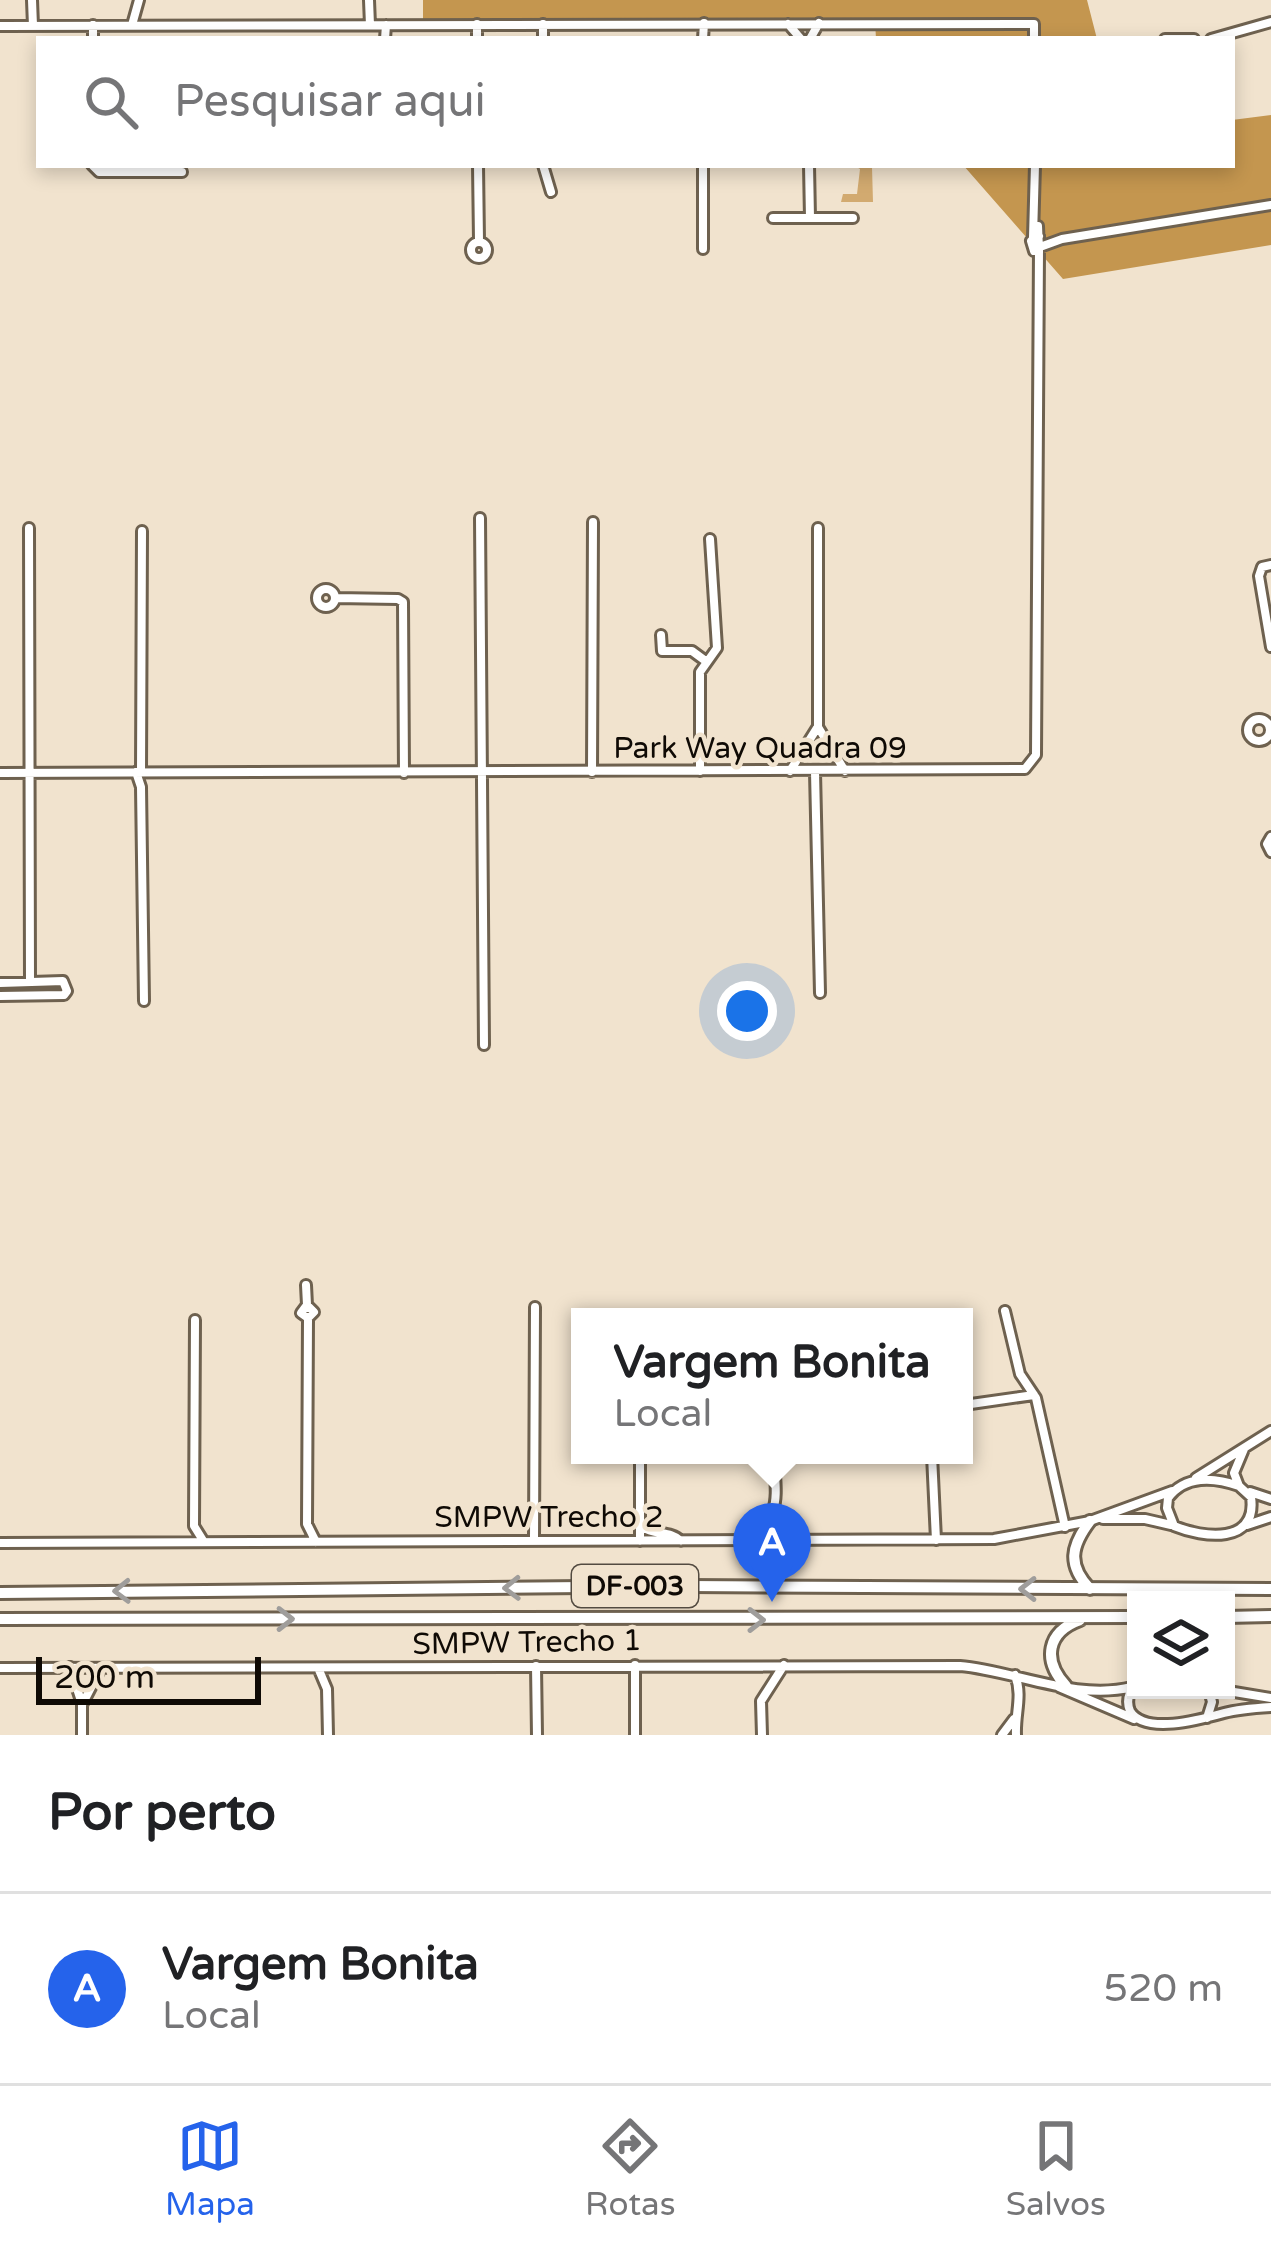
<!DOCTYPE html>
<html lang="pt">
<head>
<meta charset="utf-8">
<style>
  :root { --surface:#fff; --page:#f6f6f6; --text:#202124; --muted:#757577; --line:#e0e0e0; --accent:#2563eb }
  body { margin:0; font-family:"Varela Round",sans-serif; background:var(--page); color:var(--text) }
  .controls { position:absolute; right:36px; bottom:36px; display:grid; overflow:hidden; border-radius:0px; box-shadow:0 6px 18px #0003 }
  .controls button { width:108px; height:108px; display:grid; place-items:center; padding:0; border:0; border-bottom:3px solid var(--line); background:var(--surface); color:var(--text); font:60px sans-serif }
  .scale { position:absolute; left:36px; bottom:30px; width:225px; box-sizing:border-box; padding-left:12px; border:6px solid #0f0a05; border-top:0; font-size:33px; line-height:42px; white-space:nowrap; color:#0f0a05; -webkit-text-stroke:9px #f1e3ce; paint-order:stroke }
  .you { position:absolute; left:747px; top:1011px; width:42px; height:42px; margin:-30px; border:9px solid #fff; border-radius:50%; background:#1a73e8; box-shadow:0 0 0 18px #1a73e833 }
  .badge { display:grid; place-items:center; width:78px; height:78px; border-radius:50%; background:var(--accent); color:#fff; font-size:39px; font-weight:700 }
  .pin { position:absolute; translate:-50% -99px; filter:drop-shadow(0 3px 6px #0008) }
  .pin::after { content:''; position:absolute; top:63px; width:42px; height:36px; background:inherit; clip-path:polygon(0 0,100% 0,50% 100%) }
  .popup { position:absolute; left:571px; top:1308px; width:402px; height:156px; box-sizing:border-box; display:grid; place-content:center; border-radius:0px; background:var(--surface); filter:drop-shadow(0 3px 9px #0005); font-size:39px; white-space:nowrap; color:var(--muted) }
  .popup b { font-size:45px; color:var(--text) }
  .popup::after { content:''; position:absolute; left:50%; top:100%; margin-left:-24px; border:24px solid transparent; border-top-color:var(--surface) }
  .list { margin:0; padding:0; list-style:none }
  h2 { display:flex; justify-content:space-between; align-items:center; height:156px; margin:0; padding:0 48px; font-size:51px }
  h2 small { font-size:39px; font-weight:400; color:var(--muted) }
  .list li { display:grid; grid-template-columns:78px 1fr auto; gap:36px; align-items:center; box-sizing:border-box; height:192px; padding:0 48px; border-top:3px solid var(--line) }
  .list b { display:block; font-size:45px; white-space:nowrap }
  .list p { margin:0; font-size:39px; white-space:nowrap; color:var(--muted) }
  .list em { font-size:39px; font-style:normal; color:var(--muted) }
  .icon { flex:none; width:66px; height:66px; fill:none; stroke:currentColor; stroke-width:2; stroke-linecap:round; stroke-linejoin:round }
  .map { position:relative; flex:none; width:1271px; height:1735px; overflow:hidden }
  .search { position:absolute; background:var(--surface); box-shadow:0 6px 18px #0003; left:36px; right:36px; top:36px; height:132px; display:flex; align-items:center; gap:30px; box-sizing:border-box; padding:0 42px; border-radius:0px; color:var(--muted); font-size:45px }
  .sheet { height:348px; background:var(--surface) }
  nav { display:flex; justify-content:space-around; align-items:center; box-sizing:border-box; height:168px; border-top:3px solid var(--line); background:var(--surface); font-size:33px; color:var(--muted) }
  nav a { display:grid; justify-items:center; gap:6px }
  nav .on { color:var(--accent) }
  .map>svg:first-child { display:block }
</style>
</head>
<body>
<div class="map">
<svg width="1271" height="1735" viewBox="0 0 1271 1735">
  <rect width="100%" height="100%" fill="#f1e3ce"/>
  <path fill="#d2aa70" d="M853,165L872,167L873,202H841L843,194H857L860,169Z"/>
  <path fill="#c4964f" d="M423,0H1087L1097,39H876L875,20L423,29Z
    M1271,115V245L1063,279L963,165H1232V120Z"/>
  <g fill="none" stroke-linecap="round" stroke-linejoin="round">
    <defs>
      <path id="minor" d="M32,0L33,26
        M369,0L370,25
        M477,24V39
        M788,24L801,39
        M93,25V39
        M132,25L139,0
        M0,26L1034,24V39
        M385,39L386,25
        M543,39V24
        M703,39L704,23
        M810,39L819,23
        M1165,39H1194
        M1211,39L1271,22
        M92,165L99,172H182
        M478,165L479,241
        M543,165L551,192
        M809,165L810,218
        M773,218H853
        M1038,226L1039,250L1034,251L1031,241L1039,236
        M1033,237L1035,165
        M471 250a8 8 0 1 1 16 0a8 8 0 1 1-16 0Z
        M1040,247L1062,239L1271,205
        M703,249V165
        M480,518L484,1045
        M29,528L30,982
        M818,528V727L845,771
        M1271,565L1262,567L1259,576L1271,647
        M317 598a9 9 0 1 1 18 0a9 9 0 1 1-18 0Z
        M335,598L398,599L403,602L404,773
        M661,635L662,651H692L707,662
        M1248 730a11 11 0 1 1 22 0a11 11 0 1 1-22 0Z
        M700,771V672L717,648L710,539
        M790,771L817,728
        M136,772L141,787L144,1001
        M141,772L142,531
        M592,772L593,522
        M815,772L820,993
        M0,773L1025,769L1036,755L1039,250
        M1271,837L1267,844L1271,852
        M0,983L63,981L67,991L64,995L0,996
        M306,1285L307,1305
        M1005,1311L1020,1374L1036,1398L1065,1527
        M646,1317H650
        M308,1318L301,1313L307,1305L314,1312L308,1318L307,1524L316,1542
        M195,1320L194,1526L204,1542
        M964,1405L1034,1395
        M640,1455V1541
        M932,1455L936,1540
        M1196,1478L1271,1431
        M1239,1486C1214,1477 1185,1475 1168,1498L1167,1508L1174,1526C1203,1538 1258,1545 1251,1497L1239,1486L1234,1473L1244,1449
        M1250,1492L1271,1499
        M776,1510L804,1539
        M1103,1519H1145L1171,1525
        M1247,1525L1271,1517
        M642,1527C655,1536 670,1530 681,1541
        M743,1538C785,1518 775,1495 774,1455
        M534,1541L535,1307
        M0,1543L994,1539L1090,1521L1172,1491
        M536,1666L537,1735
        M70,1667L82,1704V1735
        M0,1668L960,1666C1016,1671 1076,1701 1132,1687
        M319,1670L327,1689L328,1735
        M1015,1675C1023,1696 1015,1713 1016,1735
        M1135,1685C1129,1692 1126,1701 1130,1711C1145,1735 1199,1720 1224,1713C1239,1709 1255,1708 1271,1707
        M1059,1687L1134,1719
        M1222,1690L1271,1698
        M83,1703L101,1668
        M1207,1718L1212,1702L1209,1690
        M635,1735V1665
        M762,1735L761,1701L784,1665
        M1002,1735L1014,1719"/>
      <path id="highway" d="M1090,1521C1071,1546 1067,1565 1090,1589
        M0,1593L688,1586L1271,1589
        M1226,1617L1271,1616
        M0,1619L1136,1617
        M1066,1686C1042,1660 1047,1632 1080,1620"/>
    </defs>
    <use href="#minor" stroke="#6e614f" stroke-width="14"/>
    <use href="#highway" stroke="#6e614f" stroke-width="16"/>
    <use href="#minor" stroke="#fff" stroke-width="8"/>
    <use href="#highway" stroke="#fff" stroke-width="10"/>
  </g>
  <defs><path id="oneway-chevron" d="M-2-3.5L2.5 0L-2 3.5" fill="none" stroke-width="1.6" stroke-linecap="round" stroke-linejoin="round" transform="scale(3)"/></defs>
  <g stroke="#9f9d9b">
    <use href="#oneway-chevron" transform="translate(512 1588) rotate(179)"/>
    <use href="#oneway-chevron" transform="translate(1028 1589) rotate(-180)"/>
    <use href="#oneway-chevron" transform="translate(122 1591) rotate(179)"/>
    <use href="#oneway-chevron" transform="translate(285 1619)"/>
    <use href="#oneway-chevron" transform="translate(756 1620)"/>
  </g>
  <g text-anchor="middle" stroke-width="9" stroke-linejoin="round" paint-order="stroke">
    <rect fill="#f1e3ce" stroke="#534b41" stroke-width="3" x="572" y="1565" width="126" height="42" rx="9"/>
    <g font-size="27" font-weight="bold" fill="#0f0a05">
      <text x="635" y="1595">DF-003</text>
    </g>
    <g font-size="30" fill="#0f0a05" stroke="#f1e3ce">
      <text x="760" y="758">Park Way Quadra 09</text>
      <text x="549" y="1527">SMPW Trecho 2</text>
      <text transform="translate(527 1642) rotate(-1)" y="10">SMPW Trecho 1</text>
    </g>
  </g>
</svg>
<div class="controls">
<button><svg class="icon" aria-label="layers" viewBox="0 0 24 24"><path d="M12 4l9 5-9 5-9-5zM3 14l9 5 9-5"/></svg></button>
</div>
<div class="scale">200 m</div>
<div class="you"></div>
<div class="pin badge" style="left:772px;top:1602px">A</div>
<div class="popup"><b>Vargem Bonita</b>Local</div>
<div class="search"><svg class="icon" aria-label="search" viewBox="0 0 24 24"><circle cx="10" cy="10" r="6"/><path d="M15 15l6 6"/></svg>Pesquisar aqui</div>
</div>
<section class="sheet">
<h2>Por perto<small></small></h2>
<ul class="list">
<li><span class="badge">A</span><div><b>Vargem Bonita</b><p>Local</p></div><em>520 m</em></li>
</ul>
</section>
<nav>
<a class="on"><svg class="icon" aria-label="map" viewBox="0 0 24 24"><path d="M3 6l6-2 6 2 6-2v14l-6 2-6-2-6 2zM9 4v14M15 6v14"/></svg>Mapa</a>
<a><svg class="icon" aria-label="directions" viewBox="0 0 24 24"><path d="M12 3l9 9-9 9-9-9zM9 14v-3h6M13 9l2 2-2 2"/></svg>Rotas</a>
<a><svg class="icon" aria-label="saved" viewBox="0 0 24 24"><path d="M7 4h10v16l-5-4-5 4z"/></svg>Salvos</a>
</nav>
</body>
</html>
